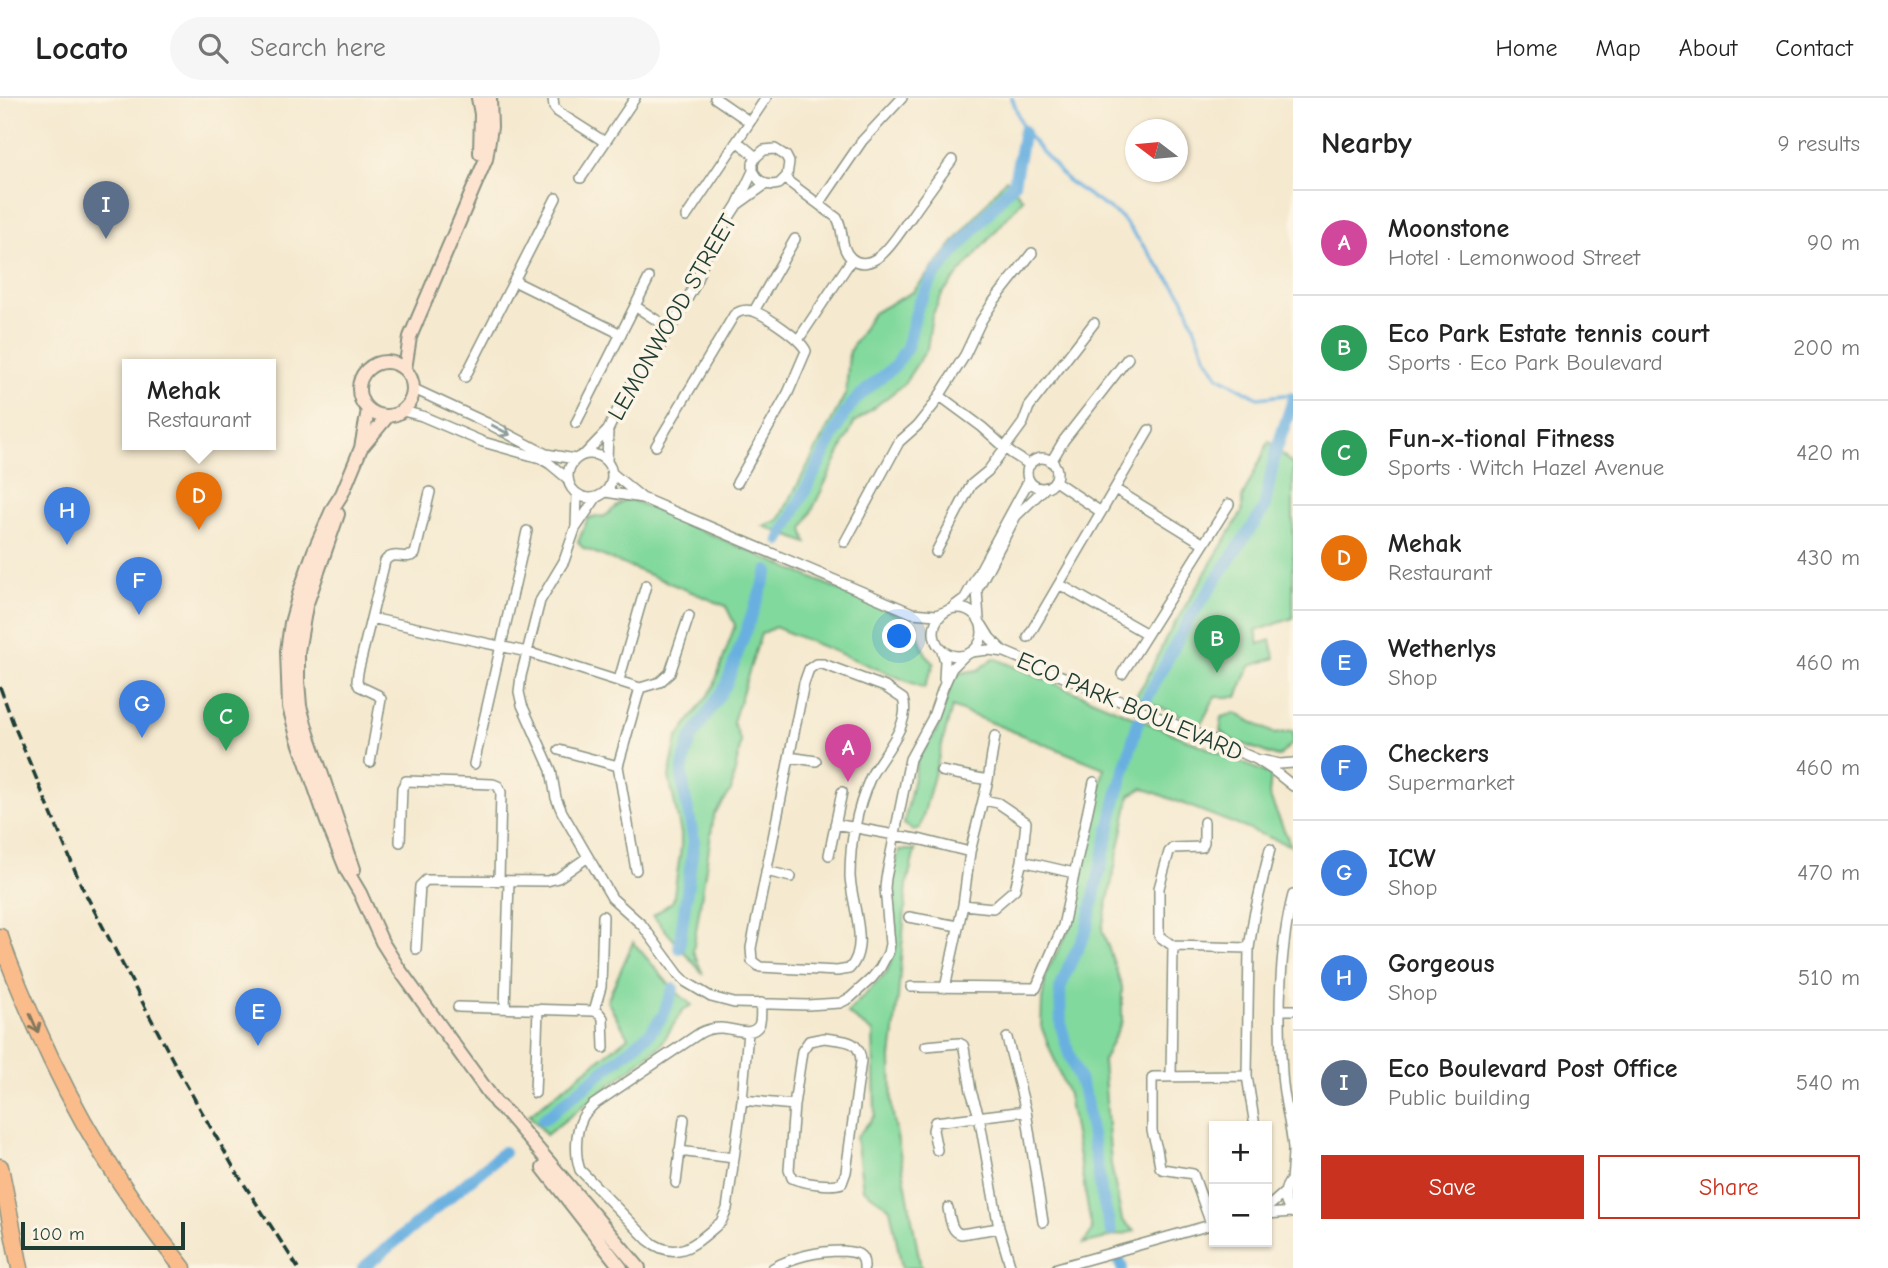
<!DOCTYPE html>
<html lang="en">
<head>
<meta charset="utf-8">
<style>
  :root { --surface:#fff; --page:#f6f6f6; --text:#222; --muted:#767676; --line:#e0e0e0; --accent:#c8321e }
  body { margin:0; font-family:"Comic Neue",sans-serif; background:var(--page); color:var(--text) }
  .controls { position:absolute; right:21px; bottom:21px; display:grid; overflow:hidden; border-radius:0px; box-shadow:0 2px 5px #0004 }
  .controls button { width:63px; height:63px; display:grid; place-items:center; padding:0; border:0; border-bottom:2px solid var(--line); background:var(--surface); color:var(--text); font:35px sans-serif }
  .compass { position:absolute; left:1125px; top:21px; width:63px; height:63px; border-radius:50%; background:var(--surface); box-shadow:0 2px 5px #0004; rotate:286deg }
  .scale { position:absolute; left:21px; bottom:18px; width:164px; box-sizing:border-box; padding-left:7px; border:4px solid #1f3d34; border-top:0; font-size:19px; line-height:24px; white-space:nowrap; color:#1f3d34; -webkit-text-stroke:5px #fcf5e5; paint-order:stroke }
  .you { position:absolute; left:900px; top:539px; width:24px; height:24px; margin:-18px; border:5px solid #fff; border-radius:50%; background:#1a73e8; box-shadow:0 0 0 10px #1a73e833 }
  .badge { display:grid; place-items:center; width:46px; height:46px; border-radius:50%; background:var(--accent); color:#fff; font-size:23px; font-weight:700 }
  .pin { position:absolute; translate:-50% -58px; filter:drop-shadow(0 2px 4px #0008) }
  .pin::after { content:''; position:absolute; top:37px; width:24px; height:21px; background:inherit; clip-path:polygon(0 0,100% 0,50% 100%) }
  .popup { position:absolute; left:122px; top:261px; width:154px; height:91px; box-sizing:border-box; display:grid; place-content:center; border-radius:0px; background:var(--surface); filter:drop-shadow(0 2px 5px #0005); font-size:23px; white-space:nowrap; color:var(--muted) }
  .popup b { font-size:26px; color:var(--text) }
  .popup::after { content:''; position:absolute; left:50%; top:100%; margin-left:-14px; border:14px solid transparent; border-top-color:var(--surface) }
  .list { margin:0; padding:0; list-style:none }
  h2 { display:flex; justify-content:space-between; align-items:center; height:91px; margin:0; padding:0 28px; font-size:30px }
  h2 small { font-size:23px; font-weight:400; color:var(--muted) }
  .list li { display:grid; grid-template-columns:46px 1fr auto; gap:21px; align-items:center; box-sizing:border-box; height:105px; padding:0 28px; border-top:2px solid var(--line) }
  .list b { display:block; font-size:26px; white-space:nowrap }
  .list p { margin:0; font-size:23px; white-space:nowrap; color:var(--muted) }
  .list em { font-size:23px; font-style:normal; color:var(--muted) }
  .actions { display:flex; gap:14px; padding:21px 28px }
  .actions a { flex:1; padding:16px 0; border:2px solid var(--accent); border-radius:0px; text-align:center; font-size:24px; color:var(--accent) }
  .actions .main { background:var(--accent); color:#fff }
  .icon { flex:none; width:38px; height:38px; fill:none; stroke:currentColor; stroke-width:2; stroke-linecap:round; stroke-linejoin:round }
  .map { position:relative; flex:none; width:1293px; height:1170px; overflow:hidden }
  header { display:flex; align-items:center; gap:42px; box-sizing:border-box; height:98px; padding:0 35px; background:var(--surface); border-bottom:2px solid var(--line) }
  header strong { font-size:33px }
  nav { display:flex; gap:38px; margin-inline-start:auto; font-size:24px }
  .search { width:490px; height:63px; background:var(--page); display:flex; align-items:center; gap:18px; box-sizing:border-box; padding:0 24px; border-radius:38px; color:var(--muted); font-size:26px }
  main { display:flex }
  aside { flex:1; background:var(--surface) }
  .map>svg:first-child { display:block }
</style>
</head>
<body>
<header>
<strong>Locato</strong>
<div class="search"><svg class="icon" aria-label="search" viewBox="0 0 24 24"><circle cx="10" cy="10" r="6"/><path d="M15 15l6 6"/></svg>Search here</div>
<nav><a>Home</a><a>Map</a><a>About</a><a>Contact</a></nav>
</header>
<main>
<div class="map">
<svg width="1293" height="1170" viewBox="0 0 1293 1170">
  <rect width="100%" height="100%" fill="#fcf5e5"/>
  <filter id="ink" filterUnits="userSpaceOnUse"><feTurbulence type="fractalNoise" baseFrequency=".0143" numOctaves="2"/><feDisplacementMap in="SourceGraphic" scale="14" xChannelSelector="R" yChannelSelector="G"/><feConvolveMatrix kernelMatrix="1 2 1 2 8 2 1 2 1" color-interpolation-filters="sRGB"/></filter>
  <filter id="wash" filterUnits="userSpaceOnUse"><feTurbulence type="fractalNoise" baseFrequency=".00686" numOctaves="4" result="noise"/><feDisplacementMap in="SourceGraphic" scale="28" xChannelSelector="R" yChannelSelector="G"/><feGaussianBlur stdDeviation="1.57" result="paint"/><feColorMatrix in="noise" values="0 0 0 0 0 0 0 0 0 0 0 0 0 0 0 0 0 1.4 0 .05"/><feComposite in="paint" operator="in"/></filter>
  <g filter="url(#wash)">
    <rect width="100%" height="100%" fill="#f5e9cf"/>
    <path fill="#82d99d" stroke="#508b68" stroke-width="2" d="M1006,81L1023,101L942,196L932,218L927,251L903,287L854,325L803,431L807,445L763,428L779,422L846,295L849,254L873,215L913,194Z
      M1269,343L1293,367V520L1256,533L1259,546L1271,542L1275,560L1250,568L1237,599H1215L1201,626L1135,599L1147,580L1166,540L1242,414V400Z
      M627,400L916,525C919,540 922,554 934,566L924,590L775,529L761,536L733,624L741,644L731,693L714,717L693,853L703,876L653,818L673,803L681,750V736L669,679L677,640L713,590L735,527L726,508L583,450L578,444L588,420L605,418Z
      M994,560L1271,677L1269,697L1291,748L1143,690L1130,697L1102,831L1122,889V923L1103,963L1111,1066L1122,1122L1135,1133L1083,1146L1092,1133L1068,997L1041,928L1042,903L1046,875L1071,828L1104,670L952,609L920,730L913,732L904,726L918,660L937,632L954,576L978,572Z
      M1235,615L1275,636L1293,633V645L1278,659L1232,642L1220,633L1222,619Z
      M899,752H915L907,786L898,900L891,960L892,1011L921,1170H902L890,1110L863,1091L856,1040L875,1017L873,934L847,915L887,874L895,852V827L891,790Z
      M633,844L673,891L692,907L683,912L660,948L546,1037L529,1017L628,939L607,903Z"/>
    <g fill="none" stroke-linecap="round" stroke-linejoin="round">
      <path stroke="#69b0e0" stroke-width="3.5" d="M1012,0L1024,33L1069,84L1121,119L1183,199L1205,257L1218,278L1258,300L1293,296"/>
      <path stroke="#69b0e0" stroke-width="12" d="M780,442L845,315L858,299L895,268L907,249L918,207L934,178L1014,85L1024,33
        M1147,600L1188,523L1264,411L1275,356L1293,302
        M679,850L694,743L684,693L682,676L685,659L691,641L726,587L768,473
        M543,1022L649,936L663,918L673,891
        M1111,1133L1102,1098L1085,997L1068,953L1061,928L1060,891L1068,870L1086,834L1116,701L1138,624
        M1119,1162L1122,1170
        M363,1170L504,1054"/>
    </g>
  </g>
  <g filter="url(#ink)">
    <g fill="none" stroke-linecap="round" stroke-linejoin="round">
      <defs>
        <path id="street" d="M553,0L554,9L558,14L605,44
          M715,0L750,24
          M737,43L756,59
          M581,80L635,0
          M785,81L837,120C845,133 839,149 851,160C860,168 872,165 881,157C893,147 901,132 911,119C924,100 938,81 952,62
          M738,106L766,86
          M819,106L862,43L902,0
          M686,119L766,0
          M514,183L621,236
          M635,208L670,231
          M754,213L795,141
          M798,242L852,161
          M465,279L556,100
          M414,291L487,325L546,356L575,361
          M940,298L982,329L1011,355L1030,367
          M403,313L422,318L483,344L540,360L550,366L568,381
          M576,325L649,180
          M656,348L734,217C740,212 748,211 756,214C768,219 801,241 806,253L788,295L737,385
          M568 378a22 22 0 1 1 44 0a22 22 0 1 1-44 0Z
          M585,356L608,332L627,292L659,250L694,189L708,152L737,107L753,73V65L756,59L764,52L775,51L786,58L789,64L787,78L779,86L773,87L766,86L759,82L753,73
          M1027 375a15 15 0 1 1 30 0a15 15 0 1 1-30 0Z
          M607,363L608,332
          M1051,364L1064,342L1128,260
          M612,375L641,399
          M1055,383L1101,414
          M1115,391L1204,446
          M606,394L642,400L912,515L936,517L944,514
          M596,400L575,431L564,463L540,503L521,578L519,594L522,607L551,672L556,700L562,714L612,800L642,827L679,877L686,884L711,899L734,905L807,907L840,905L850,900L872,880L880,870L888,855L890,846L885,790L886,780L910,661L932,621L943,590L952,570L964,558
          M576,429L577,396
          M845,444L899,344L917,328L933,308L965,257L981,223L994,203L1032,155
          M936,454L971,387L988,373L1023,325L1029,309L1094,225
          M1059,486L1147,536
          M953,509L965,500L1029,382
          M934 534a24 24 0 1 1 48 0a24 24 0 1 1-48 0Z
          M371,520L527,554L640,590L660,584L670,575L689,518
          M979,522L977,492L1016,418L1045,390
          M982,527L990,540L1004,554
          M1028,539L1149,332
          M942,553L945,563L944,581
          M971,554L988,552L1005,554L1256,661L1273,672L1293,688
          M816,566H823L885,589L903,601C912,626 882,657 871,678C864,694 858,713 855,729C851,745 850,762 850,778C851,805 871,849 849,871L837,873L760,869L752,863L751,850L804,585L809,571Z
          M1122,576L1229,406
          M619,582L646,487
          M559,652L618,668
          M789,659L816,663
          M1261,662L1280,666L1293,665
          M370,664L381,601L378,597L359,588L357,583L358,574L385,463C393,452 406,463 415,456L430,394
          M474,666L527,433
          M941,673L988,682L970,754L963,807L945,890
          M988,682L995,638
          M1204,724V744L1202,749L1173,750L1169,754L1159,790V838L1173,848L1249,850
          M835,726L922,742L970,754
          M400,744L402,690L406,683L493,686L498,688L501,694L499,783
          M829,757L842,694
          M1022,763L1074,775
          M636,772L618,668L640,590
          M766,773L791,779
          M963,807L993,810L1015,791L1022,763L1026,724L998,705L984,702
          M909,819L958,828
          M416,851L420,788L426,782L547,783L558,780L588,759
          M911,889L1036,890L1063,828L1094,684
          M458,909L594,913L599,915L603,920L604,950
          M505,910L509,783
          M1281,912H1293
          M594,913L601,889L603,818
          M748,934L742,1002L727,1111L721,1124C697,1144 678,1166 648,1142L580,1072C575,1058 575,1035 582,1021C584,1015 589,1012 593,1007L700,935C707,931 713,930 721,930C732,930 752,940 759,927C762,922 760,911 761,905
          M824,940C842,943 860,940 861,963L846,1074L842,1085C831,1089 802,1085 792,1080L789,1072L794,1007L802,953L809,943Z
          M1007,940L1026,1013
          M926,948L959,945L963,947L964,950L971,993L979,1018L999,1130L1011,1170
          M1171,978L1173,848
          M535,995L538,911
          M742,1002L794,1007
          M1255,1028L1247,978L1249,850L1254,818L1270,751
          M937,1052L933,1032L935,1024L1026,1013L1043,1124
          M679,1053L734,1060
          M1293,1080C1282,1091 1282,1104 1293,1115
          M1291,1082C1292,1071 1293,1061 1293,1050C1291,1025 1283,1000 1282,975C1278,920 1279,850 1293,797
          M676,1085L684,1021
          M948,1110C950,1120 951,1134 961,1136L999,1130
          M1267,1110L1285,1094
          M1267,1116L1292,1114
          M1211,1126L1193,1076L1162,1071L1160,1069L1157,1051L1152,1033V981L1153,979L1247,978
          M773,1170C795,1158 818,1153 843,1153C855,1154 865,1155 864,1170
          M1057,1170L1214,1126"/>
        <path id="secondary" d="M478,0L481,16L480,55
          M359 291a27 27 0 1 1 54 0a27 27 0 1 1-54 0Z
          M405,271L410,239L486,61L491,29L490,0
          M368,312L361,350L342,396L333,410L314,453L300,493L291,525L287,553L289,609L297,638L327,724L347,773L360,795L382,844L399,871L496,1005L508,1016L639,1170
          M363,348L387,319
          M338,416L306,508L298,554V583L300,608L307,633L354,771
          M543,1070L621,1170"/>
        <path id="highway" d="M0,839C10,869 23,899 36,928C74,1015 123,1096 183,1170
          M0,1069L20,1170"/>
      </defs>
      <use href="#street" stroke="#8a9382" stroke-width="12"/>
      <use href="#secondary" stroke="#8a9382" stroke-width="16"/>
      <use href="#highway" stroke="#8a9382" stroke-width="19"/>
      <use href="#street" stroke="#fff" stroke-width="9"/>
      <use href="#secondary" stroke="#fde4d1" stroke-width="12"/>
      <use href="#highway" stroke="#fabc8b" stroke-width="16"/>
      <path stroke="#1f3d34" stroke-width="3.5" stroke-dasharray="10 5" stroke-linecap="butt" d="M0,589L13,625L82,789L178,972L235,1072L298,1170"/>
    </g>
    <defs><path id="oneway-shaft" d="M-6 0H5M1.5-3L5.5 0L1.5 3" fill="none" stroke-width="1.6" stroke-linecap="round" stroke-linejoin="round" transform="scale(1.75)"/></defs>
    <use stroke="#8f9e9a" href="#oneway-shaft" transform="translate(501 332) rotate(28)"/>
    <use stroke="#82765b" href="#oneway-shaft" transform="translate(34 925) rotate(66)"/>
  </g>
  <g text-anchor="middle" stroke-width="7" stroke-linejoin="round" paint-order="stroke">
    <g font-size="24" fill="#1f3d34" stroke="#fcf5e5">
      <text transform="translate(672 219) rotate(-60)" y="8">LEMONWOOD STREET</text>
      <text transform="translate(1130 608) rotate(23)" y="8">ECO PARK BOULEVARD</text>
    </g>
  </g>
</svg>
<div class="controls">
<button>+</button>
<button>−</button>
</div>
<svg class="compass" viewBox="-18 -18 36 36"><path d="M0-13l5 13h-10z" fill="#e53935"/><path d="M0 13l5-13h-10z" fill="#767676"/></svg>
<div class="scale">100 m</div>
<div class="you"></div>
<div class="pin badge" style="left:848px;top:684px;background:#d1479c">A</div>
<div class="pin badge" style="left:1217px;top:575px;background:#2e9e5b">B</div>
<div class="pin badge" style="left:226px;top:653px;background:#2e9e5b">C</div>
<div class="pin badge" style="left:199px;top:432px;background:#e8710a">D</div>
<div class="popup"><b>Mehak</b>Restaurant</div>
<div class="pin badge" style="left:258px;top:948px;background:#3f7fe0">E</div>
<div class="pin badge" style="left:139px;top:517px;background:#3f7fe0">F</div>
<div class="pin badge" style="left:142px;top:640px;background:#3f7fe0">G</div>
<div class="pin badge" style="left:67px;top:447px;background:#3f7fe0">H</div>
<div class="pin badge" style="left:106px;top:141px;background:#5c6f8a">I</div>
</div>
<aside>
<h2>Nearby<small>9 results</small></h2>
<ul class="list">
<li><span class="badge" style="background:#d1479c">A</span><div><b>Moonstone</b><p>Hotel · Lemonwood Street</p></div><em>90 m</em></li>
<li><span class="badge" style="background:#2e9e5b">B</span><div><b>Eco Park Estate tennis court</b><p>Sports · Eco Park Boulevard</p></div><em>200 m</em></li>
<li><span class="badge" style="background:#2e9e5b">C</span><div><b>Fun-x-tional Fitness</b><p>Sports · Witch Hazel Avenue</p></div><em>420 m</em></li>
<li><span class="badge" style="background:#e8710a">D</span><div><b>Mehak</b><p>Restaurant</p></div><em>430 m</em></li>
<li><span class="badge" style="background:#3f7fe0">E</span><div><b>Wetherlys</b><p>Shop</p></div><em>460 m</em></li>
<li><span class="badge" style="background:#3f7fe0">F</span><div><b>Checkers</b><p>Supermarket</p></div><em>460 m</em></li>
<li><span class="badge" style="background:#3f7fe0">G</span><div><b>ICW</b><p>Shop</p></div><em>470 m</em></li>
<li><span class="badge" style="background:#3f7fe0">H</span><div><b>Gorgeous</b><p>Shop</p></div><em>510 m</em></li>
<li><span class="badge" style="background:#5c6f8a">I</span><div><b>Eco Boulevard Post Office</b><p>Public building</p></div><em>540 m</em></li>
</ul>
<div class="actions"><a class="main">Save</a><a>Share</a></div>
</aside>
</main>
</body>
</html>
